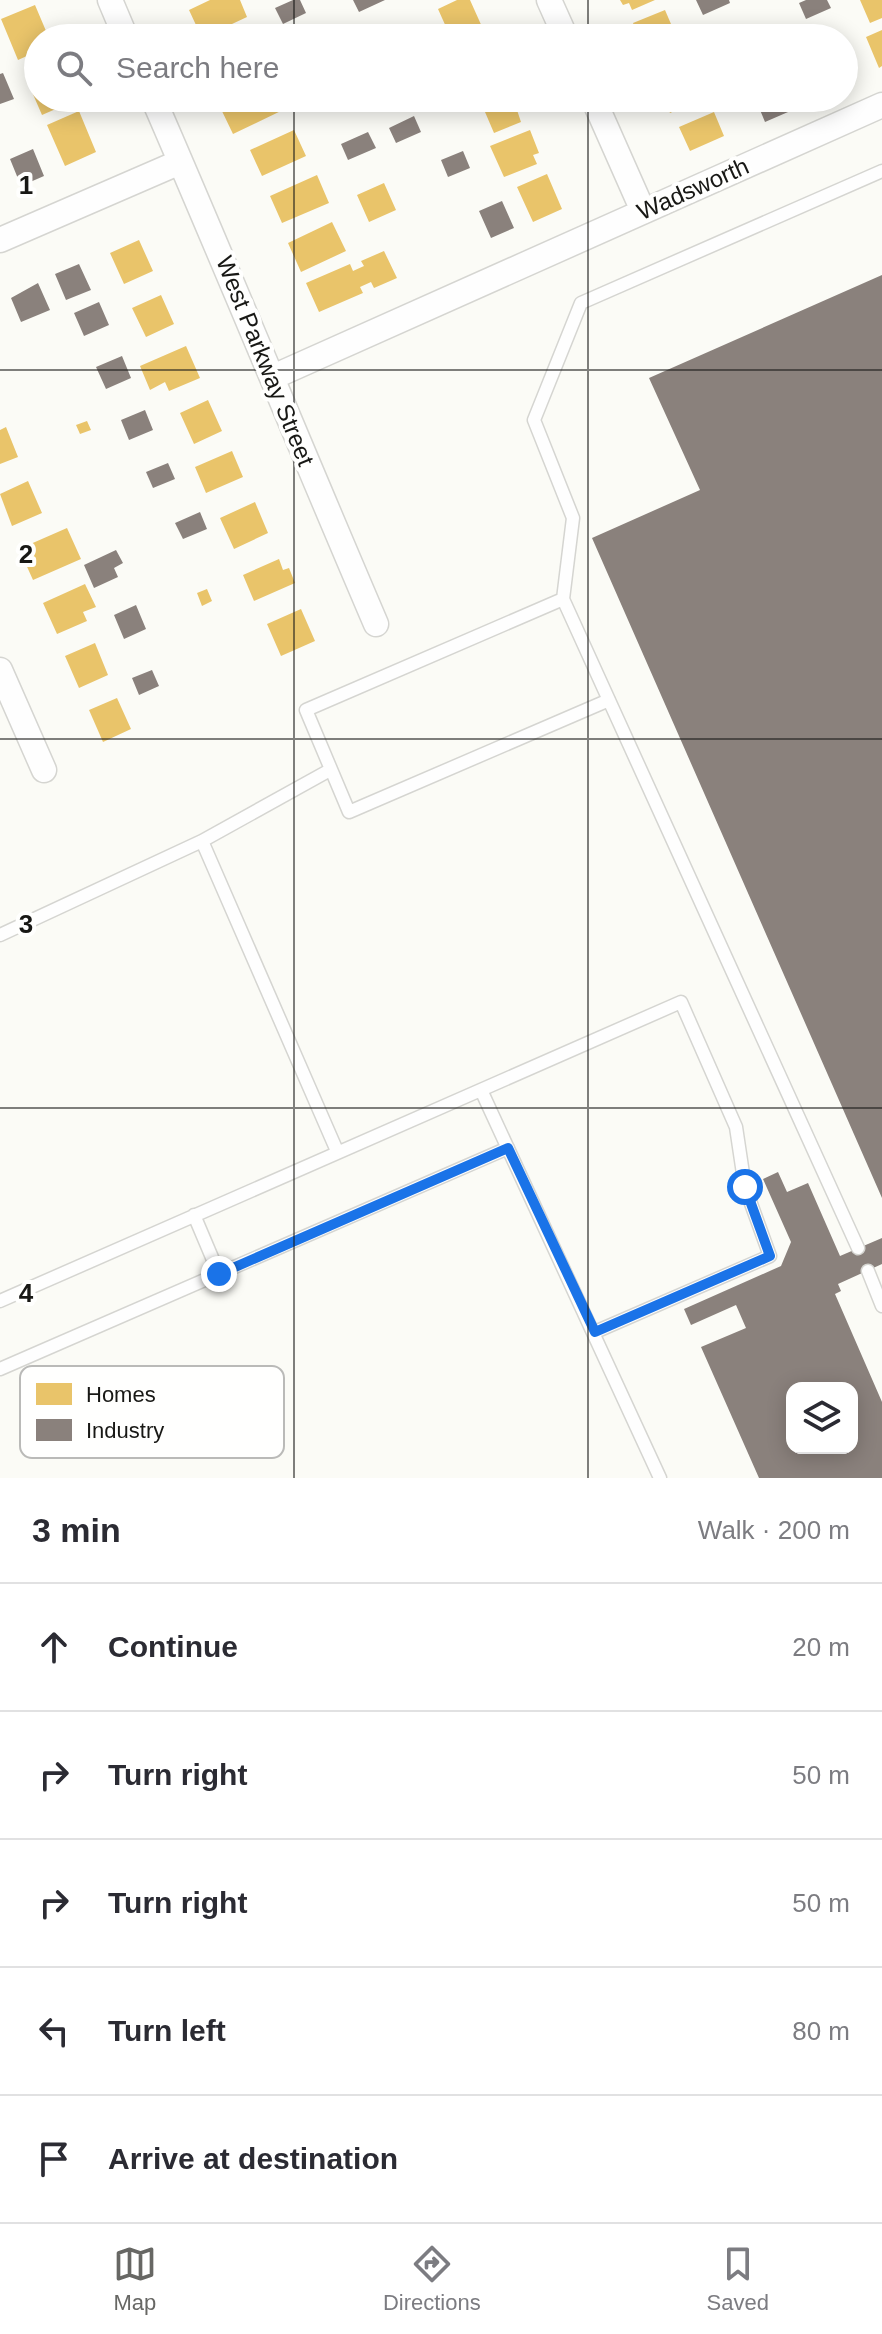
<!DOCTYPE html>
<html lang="en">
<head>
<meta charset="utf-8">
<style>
  :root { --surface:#fff; --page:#f7f7f7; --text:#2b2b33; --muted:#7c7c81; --line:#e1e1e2; --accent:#676764 }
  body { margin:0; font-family:Helvetica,sans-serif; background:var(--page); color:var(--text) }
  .controls { position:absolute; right:24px; bottom:24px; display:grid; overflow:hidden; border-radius:16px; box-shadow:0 4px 20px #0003 }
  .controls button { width:72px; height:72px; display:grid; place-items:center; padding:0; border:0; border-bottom:2px solid var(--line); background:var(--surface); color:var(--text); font:40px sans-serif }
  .stop { position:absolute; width:24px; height:24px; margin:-18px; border:6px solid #1a73e8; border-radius:50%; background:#fff }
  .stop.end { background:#1a73e8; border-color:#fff; box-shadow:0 2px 8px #0008 }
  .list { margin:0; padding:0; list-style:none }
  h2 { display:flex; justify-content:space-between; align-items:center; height:104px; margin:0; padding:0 32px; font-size:34px }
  h2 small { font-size:26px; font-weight:400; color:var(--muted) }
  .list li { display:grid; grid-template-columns:52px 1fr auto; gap:24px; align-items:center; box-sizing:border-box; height:128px; padding:0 32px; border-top:2px solid var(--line) }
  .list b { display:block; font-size:30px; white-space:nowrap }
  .list em { font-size:26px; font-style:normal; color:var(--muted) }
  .icon { flex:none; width:44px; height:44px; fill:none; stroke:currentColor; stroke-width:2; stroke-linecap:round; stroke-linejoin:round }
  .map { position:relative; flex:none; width:882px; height:1478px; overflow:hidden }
  .search { position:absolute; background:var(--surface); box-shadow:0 4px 20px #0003; left:24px; right:24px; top:24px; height:88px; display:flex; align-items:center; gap:20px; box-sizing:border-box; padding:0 28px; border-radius:44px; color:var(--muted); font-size:30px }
  .sheet { height:744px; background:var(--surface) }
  nav { display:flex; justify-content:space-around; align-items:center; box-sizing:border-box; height:112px; border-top:2px solid var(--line); background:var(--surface); font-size:22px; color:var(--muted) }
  nav a { display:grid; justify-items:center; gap:4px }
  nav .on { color:var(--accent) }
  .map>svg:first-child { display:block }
</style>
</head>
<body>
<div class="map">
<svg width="882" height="1478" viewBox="0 0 882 1478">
  <rect width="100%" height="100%" fill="#fbfbf6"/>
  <path fill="#e9c46a" d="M210,0H240L247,17L202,38L189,10Z
    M457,0H470L483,29L463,38H451L438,9Z
    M620,0H655L632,10L629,3L623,5Z
    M860,0H882V18L870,23Z
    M35,5L49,38H38V51L18,60L1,19Z
    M665,10L677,38H639L633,23Z
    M882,30V66L879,68L866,37Z
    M38,70V98H72L74,101L42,115L25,76Z
    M239,98H280L285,109L233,134L220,107Z
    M479,98H513L521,122L494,133Z
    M664,98H703L670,113Z
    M79,111L96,152L65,166L47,125Z
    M714,112L724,136L690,151L679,127Z
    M294,130L306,156L262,176L250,150Z
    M530,130L539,153L533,155L537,164L504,177L490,146Z
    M547,174L562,209L533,222L517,187Z
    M317,175L329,203L282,223L270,196Z
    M384,183L396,210L369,222L357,195Z
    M332,222L346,251L301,272L288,243Z
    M139,240L153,271L124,284L110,253Z
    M384,251L397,278L374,288L371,282L360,287L363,293L319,312L306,283L350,264L353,271L364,266L361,261Z
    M161,295L174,324L146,337L132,308Z
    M186,346L200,378L169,391L165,382L150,390L140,366Z
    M208,400L222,431L194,444L180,413Z
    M87,421L91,430L80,434L76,425Z
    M6,427L18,457L0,464V430Z
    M232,451L243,477L206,493L195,467Z
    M28,481L42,513L12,526L0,494Z
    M255,502L268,533L234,549L220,518Z
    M67,528L81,559L33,580L19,549Z
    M279,559L283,570L289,568L295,583L254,601L243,575Z
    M85,584L96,607L83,612L87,621L57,634L43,603Z
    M207,589L212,601L202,606L197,593Z
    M301,609L315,641L281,656L267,624Z
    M95,643L108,675L79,688L65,656Z
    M117,698L131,729L103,742L89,710Z"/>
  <path fill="#8a817c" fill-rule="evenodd" d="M293,0H300L306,13L283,24L275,8Z
    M353,0H385L359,12Z
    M696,0H729L730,3L703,15Z
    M806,0H827L831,8L806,19L799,3Z
    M3,73L14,99L0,104V74Z
    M755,98H791L795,109L765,122Z
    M414,116L421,132L396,143L389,128Z
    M368,132L376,148L348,160L341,144Z
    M33,149L44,176L21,186L10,159Z
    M463,151L470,168L448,177L441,160Z
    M502,201L514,228L491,238L479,211Z
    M79,264L91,290L66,300L55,274Z
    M882,275V1198L592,538L700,490L649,378Z
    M38,283L50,310L21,322L11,298Z
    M99,302L109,325L84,336L74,313Z
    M122,356L131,378L106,389L96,367Z
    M145,410L153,430L129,440L121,420Z
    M168,463L175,479L153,488L146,472Z
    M200,512L207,529L183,539L175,523Z
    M116,550L123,563L114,568L118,577L94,588L84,565Z
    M136,605L146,629L124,639L114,615Z
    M152,670L159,686L139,695L132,678Z
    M778,1172L787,1192L808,1183L840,1256L882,1238V1264L838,1284L841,1291L835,1294L882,1402V1478H759L701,1347L746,1328L736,1305L691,1325L684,1309L781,1266L791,1242L763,1179ZM792,1388H852V1448H792Z"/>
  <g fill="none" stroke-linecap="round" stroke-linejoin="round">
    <defs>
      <path id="lane" d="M563,599L306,710L349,812L609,700
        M202,841L330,770
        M0,935L202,841L337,1151
        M481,1090L660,1478
        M194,1215L219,1274
        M858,1248L563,599L573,518L534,420L581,303L882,171
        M868,1271L882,1306
        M0,1301L681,1002L736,1127L745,1187L770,1256L595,1332
        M0,1369L508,1148"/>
      <path id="street" d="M110,0L126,38
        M549,0L566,38
        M153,98C229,273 301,449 376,624
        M593,98L643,211
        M0,240L180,162
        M273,377L882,105
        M0,670L44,770"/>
    </defs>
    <use href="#lane" stroke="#d5d5d1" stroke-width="15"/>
    <use href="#street" stroke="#d5d5d1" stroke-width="27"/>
    <use href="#lane" stroke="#fefefe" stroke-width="12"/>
    <use href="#street" stroke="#fefefe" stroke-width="24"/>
  </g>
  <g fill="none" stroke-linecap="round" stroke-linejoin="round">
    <path stroke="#1a73e8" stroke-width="10" d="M219,1274L508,1148L595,1332L770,1256L745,1187"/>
  </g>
  <path fill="none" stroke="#181815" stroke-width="2" stroke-opacity="0.55" d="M294,0V38M588,0V38M294,98V1478M588,98V1478M0,370H882M0,739H882M0,1108H882"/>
  <g text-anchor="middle" stroke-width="8" stroke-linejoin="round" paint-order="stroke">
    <g font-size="24" fill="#181815" stroke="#fffffe">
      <text transform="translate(693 189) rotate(-24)" y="8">Wadsworth</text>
      <text transform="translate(265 361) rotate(68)" y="8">West Parkway Street</text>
    </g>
  </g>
  <rect x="20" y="1366" width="264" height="92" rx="12" fill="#fffffe" stroke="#babab8" stroke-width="2"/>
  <rect x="36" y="1383" width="36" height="22" fill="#e9c46a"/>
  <rect x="36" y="1419" width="36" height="22" fill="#8a817c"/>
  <g font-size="22" fill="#181815">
    <text x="86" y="1402">Homes</text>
    <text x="86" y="1438">Industry</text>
  </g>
  <g font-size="26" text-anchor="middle" font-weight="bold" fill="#181815" stroke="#fffffe" stroke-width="8" stroke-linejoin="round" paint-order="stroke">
    <text x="26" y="194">1</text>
    <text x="26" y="563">2</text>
    <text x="26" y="933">3</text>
    <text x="26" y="1302">4</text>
  </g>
</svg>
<div class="controls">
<button><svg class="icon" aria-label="layers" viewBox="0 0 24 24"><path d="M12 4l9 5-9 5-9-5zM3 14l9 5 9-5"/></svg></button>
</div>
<div class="stop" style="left:745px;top:1187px"></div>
<div class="stop end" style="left:219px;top:1274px"></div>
<div class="search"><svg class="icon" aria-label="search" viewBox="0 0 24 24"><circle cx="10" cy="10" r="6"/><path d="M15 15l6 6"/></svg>Search here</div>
</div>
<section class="sheet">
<h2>3 min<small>Walk · 200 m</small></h2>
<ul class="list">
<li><svg class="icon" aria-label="ahead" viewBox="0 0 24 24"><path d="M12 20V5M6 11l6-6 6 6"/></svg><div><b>Continue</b></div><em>20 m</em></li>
<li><svg class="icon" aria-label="right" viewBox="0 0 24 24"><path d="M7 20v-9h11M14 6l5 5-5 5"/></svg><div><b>Turn right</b></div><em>50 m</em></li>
<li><svg class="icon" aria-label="right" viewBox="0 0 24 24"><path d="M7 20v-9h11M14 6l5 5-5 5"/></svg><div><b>Turn right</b></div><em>50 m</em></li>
<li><svg class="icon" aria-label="left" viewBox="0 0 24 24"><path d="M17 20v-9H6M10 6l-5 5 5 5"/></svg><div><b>Turn left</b></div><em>80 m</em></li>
<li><svg class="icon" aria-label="arrive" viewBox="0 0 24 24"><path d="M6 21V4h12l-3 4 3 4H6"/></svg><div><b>Arrive at destination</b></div></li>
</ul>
</section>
<nav>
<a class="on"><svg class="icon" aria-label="map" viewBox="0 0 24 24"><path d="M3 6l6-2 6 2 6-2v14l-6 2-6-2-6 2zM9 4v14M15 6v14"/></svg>Map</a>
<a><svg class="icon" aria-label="directions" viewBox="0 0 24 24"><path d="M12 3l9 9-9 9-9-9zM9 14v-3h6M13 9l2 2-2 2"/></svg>Directions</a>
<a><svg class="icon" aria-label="saved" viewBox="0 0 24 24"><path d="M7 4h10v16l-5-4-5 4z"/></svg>Saved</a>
</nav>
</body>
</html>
